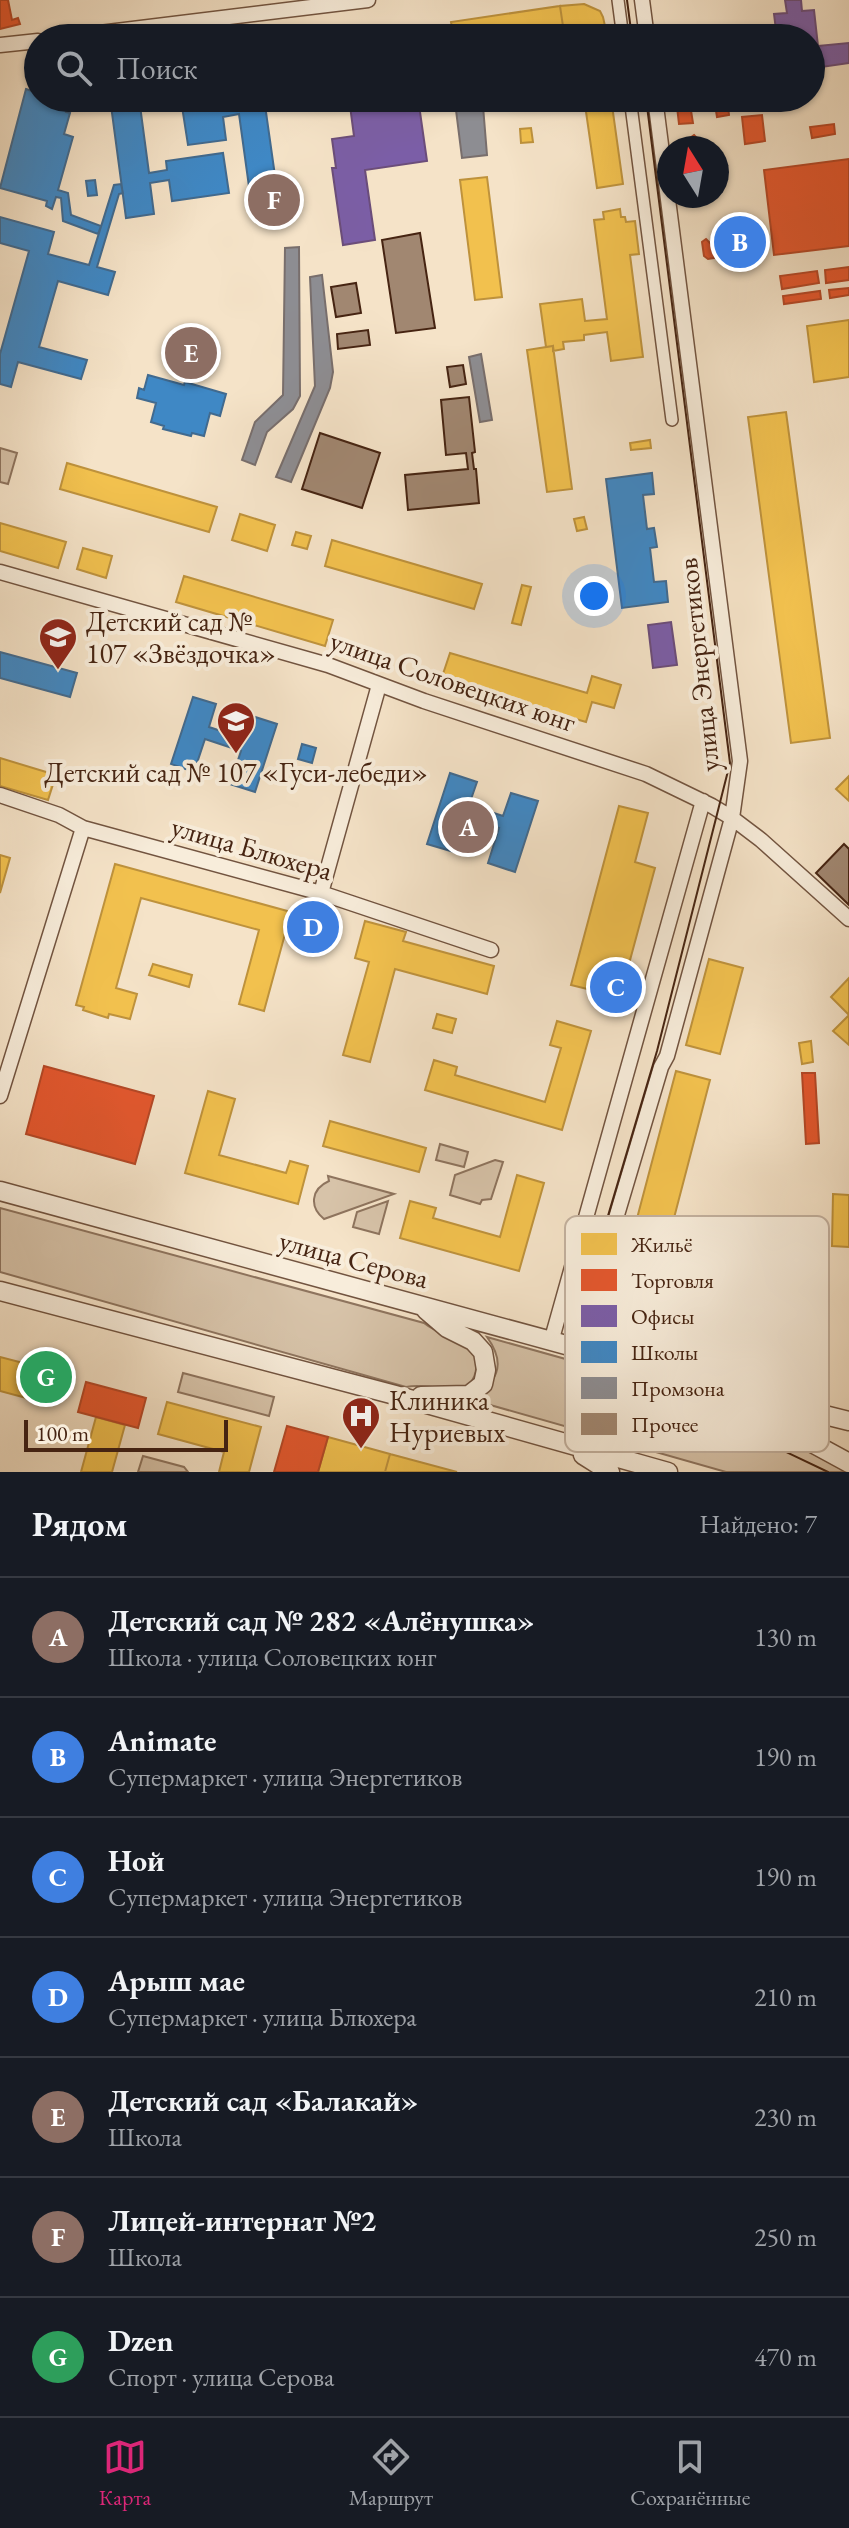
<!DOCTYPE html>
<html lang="ru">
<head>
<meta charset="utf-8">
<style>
  :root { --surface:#171b24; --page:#20242c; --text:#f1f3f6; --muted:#9ea1a6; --line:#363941; --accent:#db2777 }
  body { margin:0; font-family:"EB Garamond",serif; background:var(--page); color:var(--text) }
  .compass { position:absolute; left:657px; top:136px; width:72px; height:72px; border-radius:50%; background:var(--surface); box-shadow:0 2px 6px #0004; rotate:349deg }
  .scale { position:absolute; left:24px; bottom:20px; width:204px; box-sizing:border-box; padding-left:8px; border:4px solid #462412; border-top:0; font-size:22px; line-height:28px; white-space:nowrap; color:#462412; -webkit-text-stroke:6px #f8eddb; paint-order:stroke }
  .you { position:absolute; left:594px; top:596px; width:28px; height:28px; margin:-20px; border:6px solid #fff; border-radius:50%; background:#1a73e8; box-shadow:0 0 0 12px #1a73e833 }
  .badge { display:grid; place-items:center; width:52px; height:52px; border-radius:50%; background:var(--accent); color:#fff; font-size:26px; font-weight:700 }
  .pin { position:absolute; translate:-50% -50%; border:4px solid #fff; box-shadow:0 2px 8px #0006 }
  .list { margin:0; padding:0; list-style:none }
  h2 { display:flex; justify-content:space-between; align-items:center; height:104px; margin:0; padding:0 32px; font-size:34px }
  h2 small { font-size:26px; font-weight:400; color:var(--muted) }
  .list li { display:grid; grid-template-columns:52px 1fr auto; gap:24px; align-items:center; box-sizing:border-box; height:120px; padding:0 32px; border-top:2px solid var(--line) }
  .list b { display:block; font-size:30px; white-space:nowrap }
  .list p { margin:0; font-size:26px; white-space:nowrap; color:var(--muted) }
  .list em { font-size:26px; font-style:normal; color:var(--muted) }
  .icon { flex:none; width:44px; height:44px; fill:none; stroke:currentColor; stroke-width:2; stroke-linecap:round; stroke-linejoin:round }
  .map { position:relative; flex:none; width:849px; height:1472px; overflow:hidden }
  .search { position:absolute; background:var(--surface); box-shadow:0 2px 6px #0004; left:24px; right:24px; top:24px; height:88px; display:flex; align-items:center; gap:20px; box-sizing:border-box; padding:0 28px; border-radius:44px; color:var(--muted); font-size:30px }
  .sheet { height:944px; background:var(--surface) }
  nav { display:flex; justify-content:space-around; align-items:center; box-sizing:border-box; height:112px; border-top:2px solid var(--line); background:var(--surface); font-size:22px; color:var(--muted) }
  nav a { display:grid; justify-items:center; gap:4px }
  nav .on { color:var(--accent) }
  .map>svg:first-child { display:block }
</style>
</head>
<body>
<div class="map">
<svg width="849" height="1472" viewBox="0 0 849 1472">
  <rect width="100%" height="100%" fill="#f5e3c8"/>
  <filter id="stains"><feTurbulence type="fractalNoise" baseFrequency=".0025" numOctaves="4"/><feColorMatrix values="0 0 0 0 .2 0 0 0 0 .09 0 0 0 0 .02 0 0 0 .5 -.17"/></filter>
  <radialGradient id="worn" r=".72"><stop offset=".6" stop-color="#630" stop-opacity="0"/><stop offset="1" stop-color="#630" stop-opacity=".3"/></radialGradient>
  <path fill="#d7c3a9" stroke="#8e745e" stroke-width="2" d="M0,448L17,453L8,484L0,482Z
    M440,1144L468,1152L464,1167L436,1160Z
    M495,1160L503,1162L491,1199L482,1200L480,1204L450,1195L455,1175Z
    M328,1176L394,1194L324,1219C309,1207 311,1189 329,1181Z
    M388,1201L379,1234L353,1227L357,1212Z
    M0,1208L424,1323C440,1336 458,1337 475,1348C477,1366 479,1377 464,1390C444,1391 426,1383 406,1387L0,1272Z
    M487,1337L637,1379L718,1405L849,1472H726L469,1399C496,1384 508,1366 487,1337Z
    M183,1373L274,1397L269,1416L178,1392Z
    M143,1456L184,1467L188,1472H138Z"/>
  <path fill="#f2c14e" stroke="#be923c" stroke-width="2" d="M584,4L600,11L603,17L605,26L600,27L602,38H575L574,31L564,33L560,6Z
    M560,6L564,33L527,38H454L451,22Z
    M584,98H611L623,184L597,188Z
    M531,128L533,142L521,143L520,129Z
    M487,177L502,297L475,300L460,180Z
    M620,209L621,217H625L626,222L635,221L639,254L630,255L643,357L611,361L607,332L584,335V340L563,342L564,349L553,351V346L546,347L540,304L582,299L585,321L607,319L594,220L604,219L603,212Z
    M849,320V377L814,382L807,326Z
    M553,346L572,489L547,492L527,350Z
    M786,412L830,738L791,743L748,417Z
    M650,440L651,448L631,450L630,443Z
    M67,463L217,507L209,532L60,489Z
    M240,514L275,525L267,551L232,540Z
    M584,517L587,529L577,531L574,519Z
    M0,523L66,542L58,568L0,551Z
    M296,532L311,536L307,549L292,545Z
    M332,540L482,584L474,609L325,566Z
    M83,548L112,556L106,578L77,569Z
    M184,576L333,620L325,646L176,602Z
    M522,585L531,587L521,625L512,623Z
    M450,653L587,693L592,676L621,685L614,708L592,702L586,722L441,680Z
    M0,758L56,775L48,800L0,786Z
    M849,776V801L836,789Z
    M619,806L648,813L635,862L655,868L620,997L571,985Z
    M0,855L10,858L0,893Z
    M115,864L291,912L264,1011L239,1004L259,930L141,898L116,988L137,994L130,1019L109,1014L108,1018L83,1010L84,1007L76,1005Z
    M365,921L406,932L403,941L494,966L487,994L395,969L370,1062L343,1055L369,962L355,958Z
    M709,959L743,968L720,1054L686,1045Z
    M153,964L192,975L189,987L149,975Z
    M849,978V1045L833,1031L849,1015L831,997Z
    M437,1014L456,1019L452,1033L433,1028Z
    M557,1021L591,1031L562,1130L425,1090L434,1060L457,1067L455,1075L545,1102L561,1048L550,1045Z
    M811,1041L813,1062L802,1064L799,1043Z
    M676,1071L710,1080L662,1264L749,1287L740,1320L629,1290L642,1244L631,1241Z
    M208,1091L235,1099L219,1155L286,1173L290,1161L308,1166L298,1204L185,1173Z
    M330,1121L426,1148L419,1172L323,1146Z
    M517,1175L544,1183L519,1271L400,1238L410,1201L436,1208L433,1218L500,1237Z
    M833,1194L849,1195V1247L832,1246Z
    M0,1357L54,1371L45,1403L0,1391Z
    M167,1402L261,1427L249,1472H219L224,1452L158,1434Z
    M96,1417L125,1425L112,1472H81Z
    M328,1437L390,1454L385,1472H318Z
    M390,1454L457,1472H385Z"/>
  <path fill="#e4572e" stroke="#b54826" stroke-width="2" d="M0,0H8L12,20L18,18L20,24L0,29Z
    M716,28L718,38H705L704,30Z
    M740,28L741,38H729L728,30Z
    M676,98H689L693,123L679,124Z
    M714,98H727L729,115L717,117Z
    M735,98H759L760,105L736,108Z
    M762,115L765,141L745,144L742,117Z
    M834,124L835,134L812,138L810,127Z
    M694,135L706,148H691L690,138Z
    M849,159V246L774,255L764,170Z
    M745,236V246L737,248L734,245V238Z
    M706,239L721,254L720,257L708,259L704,256L702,242Z
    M849,267V280L826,283L825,270Z
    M817,271L819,283L782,289L780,276Z
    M849,288V295L830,298L829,290Z
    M820,291L821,299L784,304L783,296Z
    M306,919L323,924L320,934L303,930Z
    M44,1066L154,1096L135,1164L26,1134Z
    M802,1073H815L819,1143L806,1144Z
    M86,1382L146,1398L138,1428L78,1412Z
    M287,1426L328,1437L318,1472H274Z"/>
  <path fill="#7b5ea7" stroke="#6b4d7a" stroke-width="2" d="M785,0H801L802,11L814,10L818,46L849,43V63L821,67L822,73L811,74V38H777L774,14L787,13Z
    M349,98H418L427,161L365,170L375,240L343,245L332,168H336L332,139L354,136Z
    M671,622L677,665L653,668L648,625Z"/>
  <path fill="#3f88c5" stroke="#416a8f" stroke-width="2" d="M26,89L38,93V98H70L66,112L70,113L64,134L73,137L58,190L68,193L71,215L101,226L98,234L63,221L61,198L56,197L52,209L46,206L47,201L0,188Z
    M110,98H139L149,173L167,170L166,161L223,153L229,193L172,201L169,180L150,183L154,214L126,218Z
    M165,98H220L221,104L238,102L237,98H264L278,197L251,201L239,114L223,117L226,140L188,145L181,100L165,102Z
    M95,180L97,195L88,196L86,181Z
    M121,184L123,193L119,194L97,267L115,272L108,295L58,281L39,347L87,360L81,379L18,362L11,387L0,384V354L29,251L0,243V217L54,232L48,254L89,265L114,185Z
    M148,375L184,385L185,382L226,394L220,416L210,413L204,436L192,433L191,436L163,429L164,426L151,422L156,403L137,398L139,388L144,390Z
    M652,473L654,494L643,495L647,529L654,528L657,547L650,548L654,582L666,581L668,602L622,608L606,479Z
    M0,652L77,673L70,697L0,678Z
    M193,697L216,704L209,727L245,739L252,716L277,724L255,792L230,784L241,751L205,739L194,772L171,764Z
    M302,744L316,748L312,763L298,759Z
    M450,773L477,782L469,805L503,816L511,793L538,801L515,872L488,863L499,828L465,817L454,852L427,844Z"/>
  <path fill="#8d8d92" stroke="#786e6c" stroke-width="2" d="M469,100L471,107L483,106L487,155L462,158L455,102Z
    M299,247L300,396L293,409L267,432L255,465L242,460L255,422L283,395L285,248Z
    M322,275L333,372L330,388L291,482L276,477L315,386L310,277Z
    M481,354L492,420L480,422L469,357Z"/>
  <path fill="#a18771" stroke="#462412" stroke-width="2" d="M420,233L435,328L396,333L382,240Z
    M356,283L361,313L336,317L331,287Z
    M368,330L370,345L338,349L337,334Z
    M463,365L466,384L450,387L447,367Z
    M469,397L475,452L472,453L474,469H476L479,503L408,510L405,475L468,469L466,453L446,455L441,400Z
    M320,433L380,453L362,508L302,489Z
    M844,844L849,849V905L816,873Z"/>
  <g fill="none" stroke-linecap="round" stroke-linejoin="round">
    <defs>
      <path id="pedestrian" d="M618,0L623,38
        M630,98L672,420"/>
      <path id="minor" d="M642,0L647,38
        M59,38L368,0
        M0,45L38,41
        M0,572L328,665L424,701L646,774L712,806L732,818L761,840L849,919
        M0,795L59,815L83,828L321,893L491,950
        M321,893L379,685
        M0,1096L83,828
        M551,1342L703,801
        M592,1353L586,1333L589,1309L661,1067L667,1056L732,818L740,761L655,98"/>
      <path id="tertiary" d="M0,1191L577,1348L692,1383L755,1412L849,1463
        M0,1291L395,1395L668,1472
        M724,1390L849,1421
        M421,1396L469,1395L483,1384L486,1370L483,1352L473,1341L447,1328L426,1310
        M583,1455L610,1472"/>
    </defs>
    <use href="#pedestrian" stroke="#725440" stroke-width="14"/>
    <use href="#minor" stroke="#725440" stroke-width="17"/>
    <use href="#tertiary" stroke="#725440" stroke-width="21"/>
    <use href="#pedestrian" stroke="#f8eddb" stroke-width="11"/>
    <use href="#minor" stroke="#f8eddb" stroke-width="14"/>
    <use href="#tertiary" stroke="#f8eddb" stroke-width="18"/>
    <path stroke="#462412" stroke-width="2" d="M627,0L632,38
      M646,98L730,763L657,1051L580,1310L577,1348L586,1365L606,1382L717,1419L828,1472"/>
  </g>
  <defs>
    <symbol id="school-pin" viewBox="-11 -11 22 30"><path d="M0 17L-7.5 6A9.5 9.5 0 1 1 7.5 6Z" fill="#8f2418" stroke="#f8eddb"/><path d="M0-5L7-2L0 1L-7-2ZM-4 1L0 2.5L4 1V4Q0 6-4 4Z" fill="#fff"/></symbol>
    <symbol id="hospital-pin" viewBox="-11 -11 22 30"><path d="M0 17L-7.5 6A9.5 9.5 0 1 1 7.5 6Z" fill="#8f2418" stroke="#f8eddb"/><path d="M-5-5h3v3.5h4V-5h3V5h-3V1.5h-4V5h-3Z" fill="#fff"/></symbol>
  </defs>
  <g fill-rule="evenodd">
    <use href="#school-pin" x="36" y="615" width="44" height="60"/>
    <use href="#school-pin" x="214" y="699" width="44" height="60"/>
    <use href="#hospital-pin" x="339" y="1394" width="44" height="60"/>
  </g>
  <g text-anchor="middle" stroke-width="8" stroke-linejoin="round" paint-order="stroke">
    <g font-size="28" fill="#462412" stroke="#f8eddb" text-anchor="start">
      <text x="86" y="631">Детский сад №<tspan x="86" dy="32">107 «Звёздочка»</tspan></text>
      <text x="236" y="782" text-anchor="middle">Детский сад № 107 «Гуси-лебеди»</text>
      <text x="389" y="1410">Клиника<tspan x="389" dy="32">Нуриевых</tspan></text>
    </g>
    <g font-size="28" fill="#462412" stroke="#f8eddb">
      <text transform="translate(698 665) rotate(-96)" y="10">улица Энергетиков</text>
      <text transform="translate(453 681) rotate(19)" y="10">улица Соловецких юнг</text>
      <text transform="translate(252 848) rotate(16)" y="10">улица Блюхера</text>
      <text transform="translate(354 1259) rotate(15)" y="10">улица Серова</text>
    </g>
  </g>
  <rect x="565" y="1216" width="264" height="236" rx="12" fill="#f8eddb" stroke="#c3b19f" stroke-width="2"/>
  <rect x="581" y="1233" width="36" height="22" fill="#f2c14e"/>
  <rect x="581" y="1269" width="36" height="22" fill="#e4572e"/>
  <rect x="581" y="1305" width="36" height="22" fill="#7b5ea7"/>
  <rect x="581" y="1341" width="36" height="22" fill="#3f88c5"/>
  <rect x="581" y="1377" width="36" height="22" fill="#8d8d92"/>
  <rect x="581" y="1413" width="36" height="22" fill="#a18771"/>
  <g font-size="22" fill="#462412">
    <text x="631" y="1252">Жильё</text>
    <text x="631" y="1288">Торговля</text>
    <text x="631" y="1324">Офисы</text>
    <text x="631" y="1360">Школы</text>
    <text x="631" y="1396">Промзона</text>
    <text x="631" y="1432">Прочее</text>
  </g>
  <rect width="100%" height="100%" filter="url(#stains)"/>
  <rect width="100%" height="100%" fill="url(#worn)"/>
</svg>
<svg class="compass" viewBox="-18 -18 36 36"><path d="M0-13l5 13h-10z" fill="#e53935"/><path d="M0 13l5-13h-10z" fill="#9ea1a6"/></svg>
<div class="scale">100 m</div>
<div class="you"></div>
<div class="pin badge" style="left:468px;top:827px;background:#8d6e63">A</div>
<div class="pin badge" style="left:740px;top:242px;background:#3f7fe0">B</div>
<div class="pin badge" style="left:616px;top:987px;background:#3f7fe0">C</div>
<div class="pin badge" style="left:313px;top:927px;background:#3f7fe0">D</div>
<div class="pin badge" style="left:191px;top:353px;background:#8d6e63">E</div>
<div class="pin badge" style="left:274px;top:200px;background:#8d6e63">F</div>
<div class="pin badge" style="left:46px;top:1377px;background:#2e9e5b">G</div>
<div class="search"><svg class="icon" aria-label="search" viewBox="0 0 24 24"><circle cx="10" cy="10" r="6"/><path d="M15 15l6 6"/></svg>Поиск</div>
</div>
<section class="sheet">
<h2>Рядом<small>Найдено: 7</small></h2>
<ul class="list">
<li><span class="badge" style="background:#8d6e63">A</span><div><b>Детский сад № 282 «Алёнушка»</b><p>Школа · улица Соловецких юнг</p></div><em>130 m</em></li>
<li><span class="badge" style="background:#3f7fe0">B</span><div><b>Animate</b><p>Супермаркет · улица Энергетиков</p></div><em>190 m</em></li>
<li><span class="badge" style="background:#3f7fe0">C</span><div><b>Ной</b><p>Супермаркет · улица Энергетиков</p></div><em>190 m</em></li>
<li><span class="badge" style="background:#3f7fe0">D</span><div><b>Арыш мае</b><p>Супермаркет · улица Блюхера</p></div><em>210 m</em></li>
<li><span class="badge" style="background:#8d6e63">E</span><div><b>Детский сад «Балакай»</b><p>Школа</p></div><em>230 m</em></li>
<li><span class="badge" style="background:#8d6e63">F</span><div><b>Лицей-интернат №2</b><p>Школа</p></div><em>250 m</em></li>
<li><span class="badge" style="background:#2e9e5b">G</span><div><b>Dzen</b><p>Спорт · улица Серова</p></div><em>470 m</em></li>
</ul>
</section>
<nav>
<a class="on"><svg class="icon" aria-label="map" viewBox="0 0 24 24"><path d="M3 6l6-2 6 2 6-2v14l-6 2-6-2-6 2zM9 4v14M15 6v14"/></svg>Карта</a>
<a><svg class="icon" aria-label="directions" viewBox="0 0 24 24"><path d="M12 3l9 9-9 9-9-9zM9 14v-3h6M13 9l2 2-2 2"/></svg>Маршрут</a>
<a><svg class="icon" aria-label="saved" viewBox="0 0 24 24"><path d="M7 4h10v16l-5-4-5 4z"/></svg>Сохранённые</a>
</nav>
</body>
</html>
